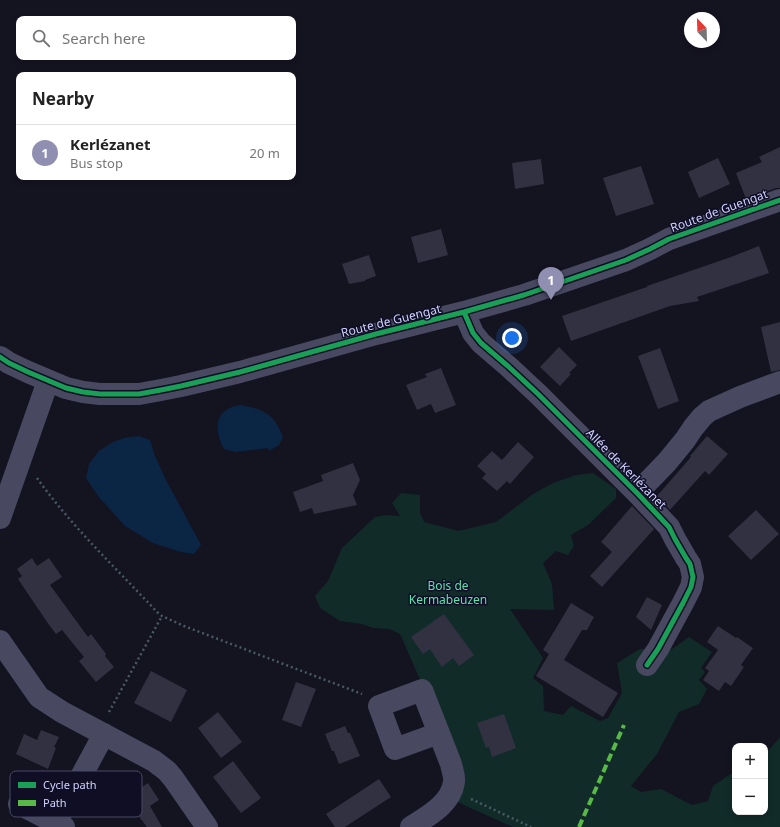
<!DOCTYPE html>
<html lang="en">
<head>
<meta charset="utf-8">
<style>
  :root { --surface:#fff; --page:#f6f6f6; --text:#222; --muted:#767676; --line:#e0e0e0; --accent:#908fb1 }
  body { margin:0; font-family:"Noto Sans",sans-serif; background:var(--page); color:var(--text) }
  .controls { position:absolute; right:12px; bottom:12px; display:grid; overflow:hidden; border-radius:8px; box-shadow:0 2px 6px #0003 }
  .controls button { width:36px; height:36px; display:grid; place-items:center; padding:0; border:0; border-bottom:1px solid var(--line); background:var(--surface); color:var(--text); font:20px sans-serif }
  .compass { position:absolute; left:684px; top:12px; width:36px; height:36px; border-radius:50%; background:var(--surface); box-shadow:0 2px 6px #0003; rotate:337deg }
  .you { position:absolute; left:512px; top:338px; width:14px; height:14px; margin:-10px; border:3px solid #fff; border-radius:50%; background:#1a73e8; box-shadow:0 0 0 6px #1a73e833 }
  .badge { display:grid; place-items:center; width:26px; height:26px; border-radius:50%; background:var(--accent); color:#fff; font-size:13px; font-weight:700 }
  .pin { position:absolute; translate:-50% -33px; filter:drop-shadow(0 1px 2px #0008) }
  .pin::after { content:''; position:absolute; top:21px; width:14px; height:12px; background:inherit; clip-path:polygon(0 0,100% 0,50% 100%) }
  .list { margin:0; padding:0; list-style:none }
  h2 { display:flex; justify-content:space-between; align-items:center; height:52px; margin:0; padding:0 16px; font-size:17px }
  h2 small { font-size:13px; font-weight:400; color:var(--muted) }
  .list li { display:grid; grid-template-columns:26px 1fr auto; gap:12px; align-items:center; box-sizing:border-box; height:56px; padding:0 16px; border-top:1px solid var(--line) }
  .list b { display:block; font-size:15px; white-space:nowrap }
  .list p { margin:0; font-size:13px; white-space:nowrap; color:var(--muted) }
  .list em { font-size:13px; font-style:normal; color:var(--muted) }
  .icon { flex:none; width:22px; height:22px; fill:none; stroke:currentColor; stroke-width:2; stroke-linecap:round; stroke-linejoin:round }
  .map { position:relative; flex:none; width:780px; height:827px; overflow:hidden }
  .search { position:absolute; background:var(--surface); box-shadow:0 2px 6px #0003; left:16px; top:16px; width:280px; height:44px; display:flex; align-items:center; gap:10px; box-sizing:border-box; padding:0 14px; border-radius:8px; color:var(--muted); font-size:15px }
  .panel { position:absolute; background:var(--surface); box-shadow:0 2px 6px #0003; left:16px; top:72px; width:280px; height:108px; border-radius:8px }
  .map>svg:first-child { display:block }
</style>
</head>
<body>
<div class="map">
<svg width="780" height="827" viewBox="0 0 780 827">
  <rect width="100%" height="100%" fill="#141320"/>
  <path fill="#112b29" d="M593,473L616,489V498L588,525L571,535L574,546L568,555L556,551L543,563L552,584L554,610L510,609L543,658L533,678L543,686L544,711L563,715L571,706L600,721L608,718L622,693L617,663L640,649H672L689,637L712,652L701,668L705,672L699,680L707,689L699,704L679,712L657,754L631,786L641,792L661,789L692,805L708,801L713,786L735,771V812H765V752L769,750L780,737V827H513L455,801L440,725L400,634L389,629L373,628L362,624L340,621L320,608L315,596L328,581L342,548L375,517L386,515L400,516L392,503L401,493L420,495V513L424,522L458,531L496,522L533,494L553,483L576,475Z"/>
  <path fill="#0b2644" d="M241,405C265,410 274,414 283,437L279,445L269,451L268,448L235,452L224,449C213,429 215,408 241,405Z
    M139,436L150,440L155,456L166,480L201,545L194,554L181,552L153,543L125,526L98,496L86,478L89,464L99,451L113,442L124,438Z"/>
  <path fill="#323142" d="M780,147V188H776L746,199L736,173L762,162L759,157Z
    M718,158L730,184L699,198L688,172Z
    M541,159L544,184L515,189L512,163Z
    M641,166L654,204L616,216L603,178Z
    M441,229L448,255L418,263L411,237Z
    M759,246L769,273L697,297L699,301L670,306L571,341L562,316L647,287V286L731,257Z
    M369,255L376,276L365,280V281L349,284L342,264Z
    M780,322V370L771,372L761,327Z
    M559,347L577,365L569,373L571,374L560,386L540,367Z
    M660,348L679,401L658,409L638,356Z
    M441,368L456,405L435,413L431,404L417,410L406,385L427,377L425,374Z
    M707,436L728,454L709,475L705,471L670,510L657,496L691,457L690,456Z
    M518,442L534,457L510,484L507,481L497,491L482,478L486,474L477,466L492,451L502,460Z
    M353,463L360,480L353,495L357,505L314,514L312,508L300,512L293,492L323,481L321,475Z
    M632,506L654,529L602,587L590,576L612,552L601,542Z
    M756,510L779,534L751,560L728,536Z
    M32,558L37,566L49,558L62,577L50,585L88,637L91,634L106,654L105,656L114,667L96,682L79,661L84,657L62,630L56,634L47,622L18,579L22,576L17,569Z
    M647,597L662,605L651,630L636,617Z
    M571,603L594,617L587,630H582L564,660L618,693L603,717L536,676L549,654L543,650Z
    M444,614L474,655L459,666L453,658L442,667L430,649L423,654L411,637Z
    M718,626L736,638L737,637L753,648L741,665L744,667L731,686L725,682L719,691L703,680L709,671L705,668L718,650L707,642Z
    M151,671L187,690L171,722L134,703Z
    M296,682L316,689L301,727L282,720Z
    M218,712L242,742L221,758L198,728Z
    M504,714L516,748L492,757L489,747L486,748L477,723Z
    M345,726L348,733H350L360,756L339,764L334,751H332L325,734Z
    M41,730L59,737L54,747L56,748L48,769L16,754L24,734L37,740Z
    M233,761L261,798L241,813L213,777Z
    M379,779L391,797L345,827H335L326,814Z
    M148,783L159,800L150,806L162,827H147L134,810L126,816L120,807L107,806L111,785L131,789L136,786L138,790Z"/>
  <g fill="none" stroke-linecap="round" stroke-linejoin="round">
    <path stroke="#485a65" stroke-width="2.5" stroke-dasharray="2 3" stroke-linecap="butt" d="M37,478C72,527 116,568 157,612L162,616L184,626L362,694
      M109,712L162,616
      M471,799L531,827"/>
    <path stroke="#484961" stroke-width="22" d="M464,312L473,333L481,343L509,367L538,394L637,493L669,527L675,539L686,558L690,564L693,577L691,587L683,603L658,649L647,665
      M0,357L9,363L28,372L66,388L83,392L100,394H139L161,390L181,386L240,372L376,334L464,312L524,295L626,260L650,249L669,239L780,200
      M637,493L667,462L685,440L693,428L702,417L709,411L740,397L780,382
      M0,518L48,381
      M0,641L39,697L62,712L154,761L167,771L173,778L207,827
      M19,804L56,823
      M64,827L56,823L104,734
      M411,827C428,816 451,804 454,782C455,776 452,770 451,764L422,690L379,706L395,749L439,733"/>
    <path stroke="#58b947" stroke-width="4" stroke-dasharray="8 4" stroke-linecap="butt" d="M579,827L624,725"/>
    <defs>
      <path id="cycleway" d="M464,312L473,333L481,343L509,367L538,394L637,493L669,527L675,539L686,558L690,564L693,577L691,587L683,603L658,649L647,665
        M0,357L9,363L28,372L66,388L83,392L100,394H139L161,390L181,386L240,372L376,334L464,312L524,295L626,260L650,249L669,239L780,200"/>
    </defs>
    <use href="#cycleway" stroke="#0f0e25" stroke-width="8"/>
    <use href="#cycleway" stroke="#1a9f57" stroke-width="5"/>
  </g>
  <g text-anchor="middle" stroke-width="3" stroke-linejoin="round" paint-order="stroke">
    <g font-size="12" fill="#d2d2ff" stroke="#0f0e25">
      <text transform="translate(719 211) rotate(-20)" y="4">Route de Guengat</text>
      <text transform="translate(391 321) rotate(-14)" y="4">Route de Guengat</text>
      <text transform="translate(626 469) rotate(45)" y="4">Allée de Kerlézanet</text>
    </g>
    <g font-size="12" fill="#5ae3b0" stroke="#0f0e25">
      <text x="448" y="590">Bois de<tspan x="448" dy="14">Kermabeuzen</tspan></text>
    </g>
  </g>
  <rect x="10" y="771" width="132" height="46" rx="6" fill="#0f0e25" stroke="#4a4966" stroke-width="1"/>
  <rect x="18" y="782" width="18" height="6" fill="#1a9f57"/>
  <rect x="18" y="800" width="18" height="6" fill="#58b947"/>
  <g font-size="11" fill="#d2d2ff">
    <text x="43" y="789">Cycle path</text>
    <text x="43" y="807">Path</text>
  </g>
</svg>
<div class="controls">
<button>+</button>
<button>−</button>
</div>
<svg class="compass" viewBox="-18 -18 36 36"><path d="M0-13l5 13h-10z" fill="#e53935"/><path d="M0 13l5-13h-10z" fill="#767676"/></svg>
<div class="you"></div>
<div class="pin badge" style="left:551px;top:300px">1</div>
<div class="search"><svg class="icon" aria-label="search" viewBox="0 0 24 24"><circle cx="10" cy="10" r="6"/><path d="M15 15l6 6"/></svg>Search here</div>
<section class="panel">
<h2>Nearby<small></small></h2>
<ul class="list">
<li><span class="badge">1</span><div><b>Kerlézanet</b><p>Bus stop</p></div><em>20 m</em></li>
</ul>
</section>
</div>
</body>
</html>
